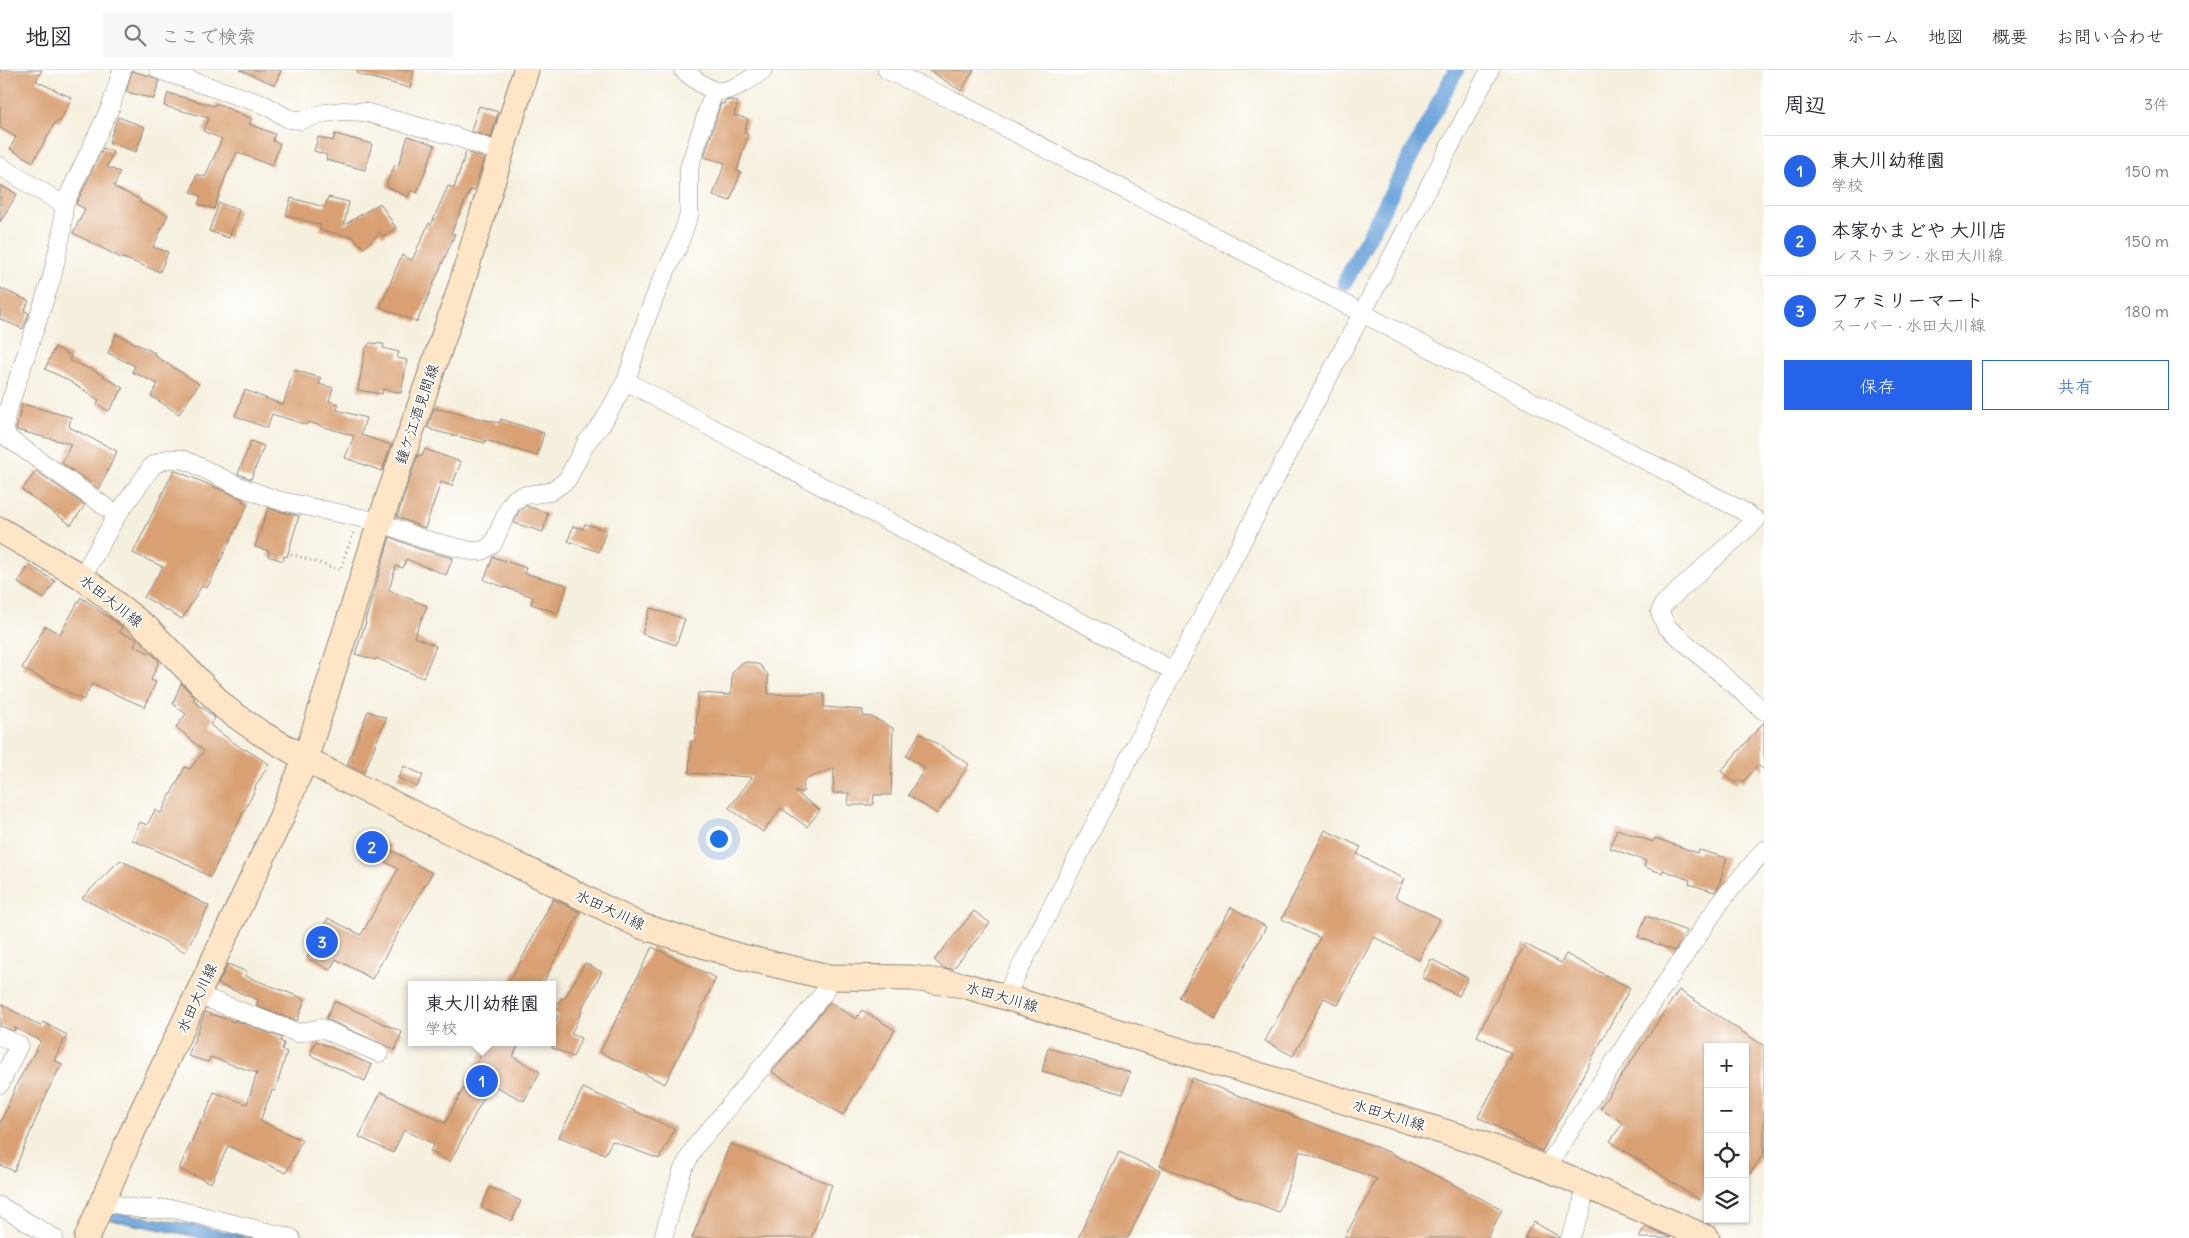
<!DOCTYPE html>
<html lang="ja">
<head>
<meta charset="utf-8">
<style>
  :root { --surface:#fff; --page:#f7f7f7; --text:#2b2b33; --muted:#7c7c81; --line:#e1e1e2; --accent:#2563eb }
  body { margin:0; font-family:Delius,"Klee One",sans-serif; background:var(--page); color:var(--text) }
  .controls { position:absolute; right:15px; bottom:15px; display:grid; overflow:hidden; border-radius:0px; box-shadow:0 1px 4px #0004 }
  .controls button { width:45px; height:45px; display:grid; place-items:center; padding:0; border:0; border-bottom:1px solid var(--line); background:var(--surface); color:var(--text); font:25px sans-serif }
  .you { position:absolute; left:718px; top:768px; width:18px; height:18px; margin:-12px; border:4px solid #fff; border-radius:50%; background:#1a73e8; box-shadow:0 0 0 8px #1a73e833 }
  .badge { display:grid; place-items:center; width:32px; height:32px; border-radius:50%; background:var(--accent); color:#fff; font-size:16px; font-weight:700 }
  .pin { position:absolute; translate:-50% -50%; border:2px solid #fff; box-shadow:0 1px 5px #0006 }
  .popup { position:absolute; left:408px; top:911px; width:148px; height:65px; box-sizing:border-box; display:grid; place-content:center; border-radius:0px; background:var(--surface); filter:drop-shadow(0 1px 4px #0005); font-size:16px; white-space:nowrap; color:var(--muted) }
  .popup b { font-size:19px; color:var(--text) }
  .popup::after { content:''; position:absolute; left:50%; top:100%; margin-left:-10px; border:10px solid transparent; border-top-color:var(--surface) }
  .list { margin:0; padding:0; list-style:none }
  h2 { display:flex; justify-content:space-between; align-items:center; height:65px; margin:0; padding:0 20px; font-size:21px }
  h2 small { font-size:16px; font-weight:400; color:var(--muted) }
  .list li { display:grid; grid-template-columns:32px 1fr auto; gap:15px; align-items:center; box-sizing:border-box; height:70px; padding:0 20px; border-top:1px solid var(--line) }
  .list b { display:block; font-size:19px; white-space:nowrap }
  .list p { margin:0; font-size:16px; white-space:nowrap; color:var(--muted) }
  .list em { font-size:16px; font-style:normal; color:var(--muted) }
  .actions { display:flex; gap:10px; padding:15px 20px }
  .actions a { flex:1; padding:11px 0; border:1px solid var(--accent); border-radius:0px; text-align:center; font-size:18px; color:var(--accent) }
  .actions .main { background:var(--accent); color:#fff }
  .icon { flex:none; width:28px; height:28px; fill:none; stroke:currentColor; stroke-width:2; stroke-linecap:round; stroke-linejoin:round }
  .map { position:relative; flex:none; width:1764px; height:1168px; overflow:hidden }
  header { display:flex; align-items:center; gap:30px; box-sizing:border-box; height:70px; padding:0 25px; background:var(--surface); border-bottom:1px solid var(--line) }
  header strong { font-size:24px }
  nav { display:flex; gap:28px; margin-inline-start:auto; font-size:18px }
  .search { width:350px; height:45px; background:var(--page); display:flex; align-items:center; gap:12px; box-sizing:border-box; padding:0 18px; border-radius:0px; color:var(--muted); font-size:19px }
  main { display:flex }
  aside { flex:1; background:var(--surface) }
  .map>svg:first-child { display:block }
</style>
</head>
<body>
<header>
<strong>地図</strong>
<div class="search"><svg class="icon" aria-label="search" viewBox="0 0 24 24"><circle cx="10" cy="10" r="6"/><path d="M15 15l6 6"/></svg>ここで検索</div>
<nav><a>ホーム</a><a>地図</a><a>概要</a><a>お問い合わせ</a></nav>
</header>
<main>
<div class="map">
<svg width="1764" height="1168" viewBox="0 0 1764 1168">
  <rect width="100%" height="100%" fill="#fff"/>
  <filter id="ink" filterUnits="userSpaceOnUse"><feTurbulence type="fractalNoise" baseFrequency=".02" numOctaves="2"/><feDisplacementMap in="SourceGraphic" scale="10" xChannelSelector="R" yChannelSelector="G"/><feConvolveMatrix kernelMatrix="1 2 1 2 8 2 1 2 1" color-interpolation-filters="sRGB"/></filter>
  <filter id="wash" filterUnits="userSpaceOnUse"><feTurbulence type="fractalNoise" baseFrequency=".0096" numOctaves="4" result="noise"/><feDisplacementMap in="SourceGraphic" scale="20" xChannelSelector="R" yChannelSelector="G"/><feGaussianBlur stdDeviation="1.12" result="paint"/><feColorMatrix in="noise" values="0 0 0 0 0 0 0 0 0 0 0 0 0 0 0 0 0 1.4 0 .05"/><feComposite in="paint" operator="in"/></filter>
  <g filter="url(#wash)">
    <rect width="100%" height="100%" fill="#f5efdd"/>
    <path fill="#6aa3d9" stroke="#43607a" d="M108,1141L189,1154L256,1168H203L105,1149Z"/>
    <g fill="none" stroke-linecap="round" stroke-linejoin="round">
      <path stroke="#6aa3d9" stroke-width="16" d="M1345,212L1456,0"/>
    </g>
    <g id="blocks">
      <path fill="#d9a173" d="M0,0H42L36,11L72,28L60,52L56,51L33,92L10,79L16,67L0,58Z
        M240,0H281L275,15Z
        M358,0H414L410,18L357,4Z
        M929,0H974L961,21Z
        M132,1L150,6L159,11L154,29L126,22Z
        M168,23L214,36L216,33L252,49L249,54L275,64L273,71L280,74L272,96L237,82L229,100H228L214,139L198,134L201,126L191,122L197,104L205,107L222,69L203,61L209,48L164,36Z
        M730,30L738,32L734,45L748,49L744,63L748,64L737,101L741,102L730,131L713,125L725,93L704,87L721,33L724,34L725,31Z
        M479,36L498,42L491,68L471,61Z
        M118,47L145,57L136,82L109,72Z
        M335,64L372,74L365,100L326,90L327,85L314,81L318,67L333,71Z
        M408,66L435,75L417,123L411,120L408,127L387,117V112L395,95L398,96Z
        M103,78L113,82L107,97L120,102L114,117L141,130L139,132L168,145L153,177L168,182L160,202L123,188V189L73,163L85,139L76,134Z
        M466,82L484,88L474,121L470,120L451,163L455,164L417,252L380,237L402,185L412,190L429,153L431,155L448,116L454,118Z
        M0,115L17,124L0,152Z
        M328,127L349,132L344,155L380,133L396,158L383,166L380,162L364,178L353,167L320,160L321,155L286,145L291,128L325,137Z
        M219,133L239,140L229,168L209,161Z
        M0,218L29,231L24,241L29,243L23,259L0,249Z
        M116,264L155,283L154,285L199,314L179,344L151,326L158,314L132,302L135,296L108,283Z
        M370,273L384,274L383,278L399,282L397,288L407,290L401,323L383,319L382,324L358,320L365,279Z
        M55,277L71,286L69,290L89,299L90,298L123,318L109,341L97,334L99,330L66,309L45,299Z
        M294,300L321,308L319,314L333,318L329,331L339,334L337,340L366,348L361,365L391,375L382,401L345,388L354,366L308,352L307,355L272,344L267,358L235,346L245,320L283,335Z
        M22,334L71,347L69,357L117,381L99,419L62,393L71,374L16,360Z
        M434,338L499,353L501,349L544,363L537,386L485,370V373L431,360L432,359L428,358Z
        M251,371L264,376L251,409L238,404Z
        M425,379L461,392L452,416L441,412L425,458L397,447L418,385L422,386Z
        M174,400L243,429L242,431L248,434L207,518L202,516L182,549L144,527L163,497L133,483Z
        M36,401L85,435L71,455L22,420Z
        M526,436L548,443L543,462L514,453L519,441Z
        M268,438L299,446L287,487L284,486L283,491L268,486L269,481L255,477Z
        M585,454L606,460L599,482L568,471L573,456L583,459Z
        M390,467L419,479L453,488L446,505L406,489L403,498L396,496L389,520L427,536L414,567L436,576L423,608L376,588L375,590L355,584L366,552L365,551Z
        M493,487L526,498L524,503L567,515L558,543L531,534L533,527L484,510Z
        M29,495L55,511L44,529L18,513Z
        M81,527L122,557L119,562L137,569L134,576L152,584L159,591L151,610L156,612L145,637L92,614L83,630L22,598L45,556L60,564Z
        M650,538L685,549L676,575L642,564Z
        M748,592L760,595L768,605V624H824V637L863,640V646L872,647L893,658L891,725H874L873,735H848L849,723H833L834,698L804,710L803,722H795L820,740L807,757L781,738L763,762L729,738L752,707L689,703L691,671H695L698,623L731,625L732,603L742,593Z
        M181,613L195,628L193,630L215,648L210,655L244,680L245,679L269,694L255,717L256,718L210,807L181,791L132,770L140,752L147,755L155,740L161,743L185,697L190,699L204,681L176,657L186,644L173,634Z
        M368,641L386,648L364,703L347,695Z
        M1764,652V700L1758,695L1743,712L1739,709L1735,713L1721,701Z
        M920,663L969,694L937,744L908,725L925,698L906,686Z
        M404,696L423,705L417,717L398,708Z
        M1617,759L1653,772L1655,768L1698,783L1699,780L1727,788L1718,818L1715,822L1689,814L1690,810L1663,800L1662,803L1644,797L1646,791L1610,778Z
        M1325,760L1361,777L1357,784L1404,809L1395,827L1440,849L1419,890L1374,867L1338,935L1324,928L1293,986L1265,971L1320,868L1282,849Z
        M372,765L391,776L389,779L432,803L372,909L336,889L330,900L307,888L328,848L361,865L398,799L364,779Z
        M120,790L209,836L185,882L82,828Z
        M553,829L580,842L542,915H508Z
        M1231,837L1266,857L1215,948L1179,927Z
        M974,841L990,853L953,899L943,898L934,890Z
        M1646,846L1687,861L1675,881L1638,867Z
        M1525,874L1561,893L1566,884L1630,918L1542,1081L1478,1047L1512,984L1477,966Z
        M652,877L716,908L665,1014L600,982Z
        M1431,889L1468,908L1459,926L1422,907Z
        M585,893L602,902L582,938L583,939L571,964L581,968L573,987L552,978V960L558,946L553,943L561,928L564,929Z
        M228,894L247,902L245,906L305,929L297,951L256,936L258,930L218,914Z
        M1679,920L1764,976V1083L1745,1111V977H1708V1117L1699,1130L1610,1071L1623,1053L1600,1038Z
        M334,931L402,962L395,980L326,949Z
        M830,932L856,949L862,940L895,960L843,1045L772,1002Z
        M0,933L40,956L43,952L67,965L54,990L62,994L50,1016L14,1101L0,1095V1054L18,1011L41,971L15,958L14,961L0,956Z
        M205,942L234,952L235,950L282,968L280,971L284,973L282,980L287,982L275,1021L272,1020L260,1051L302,1070L286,1103L228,1076L211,1113L179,1099L202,1048L204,1049L214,1022L247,1034L257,1003L210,987L208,992L188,986Z
        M316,971L372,995L365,1011L310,985Z
        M488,972H520L513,987L540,1002L524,1031L491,1014L450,1092L430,1081L434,1074L404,1060L393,1083L359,1067L381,1022L445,1053Z
        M1048,978L1130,1002L1123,1024L1042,1001Z
        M1192,1008L1389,1082L1502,1139L1488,1168H1344L1377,1109L1300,1081L1279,1142L1160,1096Z
        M583,1018L675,1059L659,1089L612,1071L605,1084L559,1067Z
        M730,1074L832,1115L811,1168H692Z
        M1119,1082L1160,1101L1128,1168H1078Z
        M490,1117L521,1131L512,1151L481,1137Z
        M1534,1152L1560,1167V1168H1524Z
        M1645,1157L1671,1168H1638Z"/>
    </g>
  </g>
  <g filter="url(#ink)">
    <use href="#blocks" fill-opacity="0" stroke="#88867c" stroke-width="1"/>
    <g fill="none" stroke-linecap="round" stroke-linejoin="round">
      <defs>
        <path id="minor" d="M159,0L265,35L289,49L301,50L325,43L344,41L364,42L454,66L502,83
          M683,0C692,7 702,16 713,20C729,25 751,9 763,0
          M887,0L956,32L1741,440L1756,450L1663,535L1660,542L1666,556L1764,641
          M0,96L64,135
          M626,311L749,378L1174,601
          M117,445L8,368L4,357L6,345L52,207L62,161L64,135L111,36L122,0
          M82,507L117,445L139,415L153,395L167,389H182L194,394L238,416L277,430L380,452L423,469L471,481H482L493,474L510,435L516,428L526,425L550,422L567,410L586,373L602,354L626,311L647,247L661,211L678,177L689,145V98L714,21
          M198,925L298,963L321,958L379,983
          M1005,927L1174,601L1490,0
          M0,966L19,975L0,1014
          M1546,1098L1659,923L1722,830L1764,780
          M103,1132L140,1139H174L291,1168
          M0,1136L54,1168
          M663,1168L682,1101L695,1077L824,923L828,907
          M1570,1168L1581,1141L1585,1116"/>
        <path id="secondary" d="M0,460L82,507L149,560L225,638L259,662L331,703L641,856L738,886L828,907L912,908L963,915L1005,927L1477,1072L1546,1098L1707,1168
          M87,1168L131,1065L281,748L306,687L380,452L460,219L526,0"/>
      </defs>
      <use href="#minor" stroke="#88867c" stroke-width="19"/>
      <use href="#secondary" stroke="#88867c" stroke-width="27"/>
      <path stroke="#88867c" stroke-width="2.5" stroke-dasharray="1 4" stroke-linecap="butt" d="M291,484L340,500L353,463"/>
      <use href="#minor" stroke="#fff" stroke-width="18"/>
      <use href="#secondary" stroke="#fde5c5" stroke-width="25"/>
    </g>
  </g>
  <g text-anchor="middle" stroke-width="4" stroke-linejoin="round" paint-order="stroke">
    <g font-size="15" fill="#1c1c1c" stroke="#fff">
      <text transform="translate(417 344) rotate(-71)" y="5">鐘ケ江酒見間線</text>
      <text transform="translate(111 531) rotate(38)" y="5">水田大川線</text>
      <text transform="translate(610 840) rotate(25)" y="5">水田大川線</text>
      <text transform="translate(1002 927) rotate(16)" y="5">水田大川線</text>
      <text transform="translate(197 928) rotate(-65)" y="5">水田大川線</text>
      <text transform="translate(1389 1045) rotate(17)" y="5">水田大川線</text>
    </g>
  </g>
</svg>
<div class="controls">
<button>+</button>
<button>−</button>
<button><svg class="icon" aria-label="locate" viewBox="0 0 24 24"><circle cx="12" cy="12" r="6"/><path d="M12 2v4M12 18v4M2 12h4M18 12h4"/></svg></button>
<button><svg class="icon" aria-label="layers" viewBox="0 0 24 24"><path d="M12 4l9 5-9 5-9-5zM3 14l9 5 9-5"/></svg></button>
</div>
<div class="you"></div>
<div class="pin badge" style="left:482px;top:1011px">1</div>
<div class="popup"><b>東大川幼稚園</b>学校</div>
<div class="pin badge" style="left:372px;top:777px">2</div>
<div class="pin badge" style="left:322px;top:872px">3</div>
</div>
<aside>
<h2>周辺<small>3件</small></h2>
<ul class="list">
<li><span class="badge">1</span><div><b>東大川幼稚園</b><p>学校</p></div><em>150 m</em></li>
<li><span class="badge">2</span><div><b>本家かまどや 大川店</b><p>レストラン · 水田大川線</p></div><em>150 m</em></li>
<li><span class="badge">3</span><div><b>ファミリーマート</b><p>スーパー · 水田大川線</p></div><em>180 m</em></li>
</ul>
<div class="actions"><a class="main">保存</a><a>共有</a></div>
</aside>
</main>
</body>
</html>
